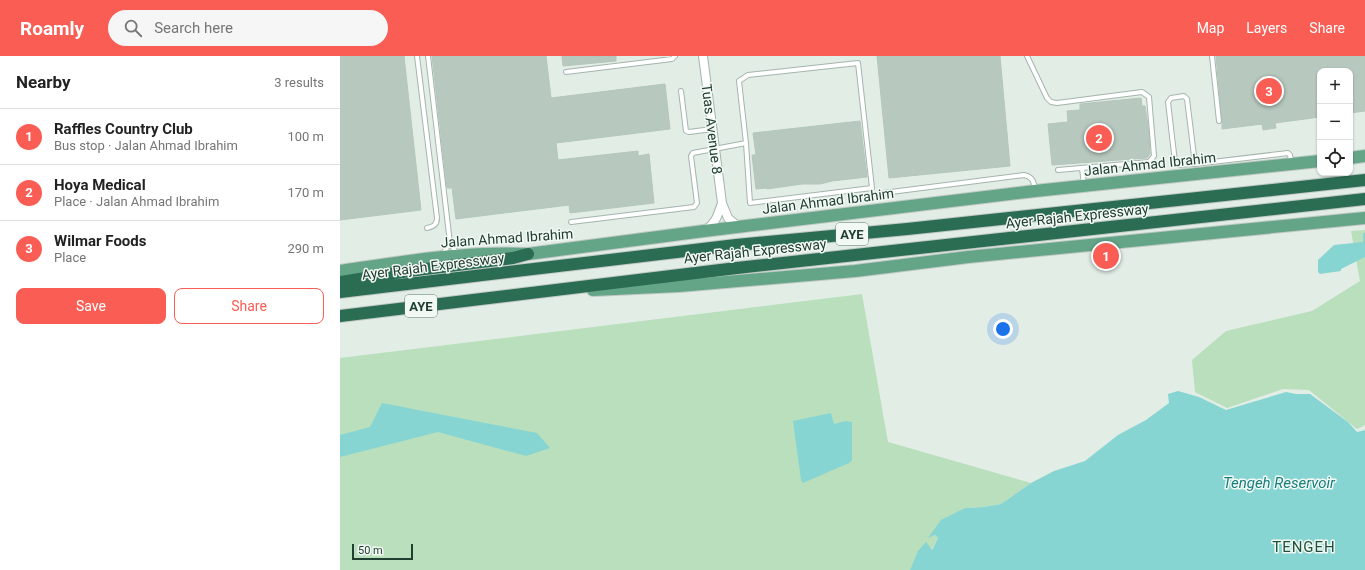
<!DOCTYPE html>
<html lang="en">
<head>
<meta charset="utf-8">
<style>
  :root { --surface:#fff; --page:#f6f6f6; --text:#222; --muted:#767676; --line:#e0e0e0; --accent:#f95d54 }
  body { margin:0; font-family:Roboto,sans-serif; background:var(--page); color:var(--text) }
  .controls { position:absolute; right:12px; top:12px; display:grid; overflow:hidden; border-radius:8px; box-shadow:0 1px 3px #0004 }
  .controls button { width:36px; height:36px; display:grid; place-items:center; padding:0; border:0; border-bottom:1px solid var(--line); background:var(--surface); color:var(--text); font:20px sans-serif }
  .scale { position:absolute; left:12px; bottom:10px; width:61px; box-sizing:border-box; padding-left:4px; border:2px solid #213f31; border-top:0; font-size:11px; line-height:14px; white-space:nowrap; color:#213f31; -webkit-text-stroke:3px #f2f9f5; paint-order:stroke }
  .you { position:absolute; left:663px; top:273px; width:14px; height:14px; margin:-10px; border:3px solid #fff; border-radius:50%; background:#1a73e8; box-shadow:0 0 0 6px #1a73e833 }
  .badge { display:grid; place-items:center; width:26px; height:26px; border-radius:50%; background:var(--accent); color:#fff; font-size:13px; font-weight:700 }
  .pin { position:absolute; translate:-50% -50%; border:2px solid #fff; box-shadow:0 1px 4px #0006 }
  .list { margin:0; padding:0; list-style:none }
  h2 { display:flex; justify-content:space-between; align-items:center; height:52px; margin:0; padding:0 16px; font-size:17px }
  h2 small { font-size:13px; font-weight:400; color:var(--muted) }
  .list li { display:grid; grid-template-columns:26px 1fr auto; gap:12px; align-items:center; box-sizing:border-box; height:56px; padding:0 16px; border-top:1px solid var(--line) }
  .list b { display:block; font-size:15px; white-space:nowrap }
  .list p { margin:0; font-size:13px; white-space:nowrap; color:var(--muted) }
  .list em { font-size:13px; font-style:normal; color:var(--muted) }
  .actions { display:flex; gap:8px; padding:12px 16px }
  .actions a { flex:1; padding:9px 0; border:1px solid var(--accent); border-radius:8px; text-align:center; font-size:14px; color:var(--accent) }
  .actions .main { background:var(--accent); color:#fff }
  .icon { flex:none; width:22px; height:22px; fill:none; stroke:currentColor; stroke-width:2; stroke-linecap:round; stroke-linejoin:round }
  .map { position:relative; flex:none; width:1025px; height:514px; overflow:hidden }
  header { display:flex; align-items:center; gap:24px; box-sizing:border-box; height:56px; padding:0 20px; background:var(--accent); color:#fff }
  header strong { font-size:19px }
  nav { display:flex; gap:22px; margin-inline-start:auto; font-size:14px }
  .search { width:280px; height:36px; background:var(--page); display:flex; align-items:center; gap:10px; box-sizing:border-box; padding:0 14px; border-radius:22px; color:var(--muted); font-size:15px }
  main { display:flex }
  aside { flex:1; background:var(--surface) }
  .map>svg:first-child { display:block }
</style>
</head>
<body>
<header>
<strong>Roamly</strong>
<div class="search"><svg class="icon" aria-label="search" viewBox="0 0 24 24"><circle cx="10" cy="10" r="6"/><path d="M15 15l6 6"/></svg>Search here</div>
<nav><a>Map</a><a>Layers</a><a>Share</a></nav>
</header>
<main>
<aside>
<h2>Nearby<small>3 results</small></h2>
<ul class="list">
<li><span class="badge">1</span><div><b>Raffles Country Club</b><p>Bus stop · Jalan Ahmad Ibrahim</p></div><em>100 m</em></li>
<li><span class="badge">2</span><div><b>Hoya Medical</b><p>Place · Jalan Ahmad Ibrahim</p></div><em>170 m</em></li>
<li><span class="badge">3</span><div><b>Wilmar Foods</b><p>Place</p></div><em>290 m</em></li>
</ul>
<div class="actions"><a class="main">Save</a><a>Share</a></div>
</aside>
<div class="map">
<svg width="1025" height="514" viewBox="0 0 1025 514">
  <rect width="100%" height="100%" fill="#e2ede6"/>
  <path fill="#b9dfbd" d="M1025,174V369L1017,373L969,334L943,333L887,352L855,336L852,304L886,275L972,255L1020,225L1011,175Z
    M522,238L548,386L691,427L661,448L644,451L625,452L589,481L595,479L598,482L591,494L586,487L570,514H0V302Z"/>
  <path fill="#87d5d2" d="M1023,177H1025V201L1001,213V215L980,218L978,216V204L994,189L1023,186Z
    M838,335L859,341L886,354L946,336L956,338H970L1008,366L1017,376L1025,374V514H570L578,495L586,486L592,494L598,482L595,479L588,482L601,464L625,452L644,451L661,448L691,427L714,415L745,405L778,379L806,364L829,347L828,338Z
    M42,347L197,377L210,392L186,400L98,376L0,401V379L30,371Z
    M491,357L494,368L506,365L512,366V404L509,407L463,427L461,424L453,365Z"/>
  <path fill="#b7c8be" stroke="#b4c7bb" d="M0,0H64L81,154L0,164Z
    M92,0H206L211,42L325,28L330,73L216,87L218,104L298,95V100L309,98L314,147L230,157L229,149L116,163L112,132H107Z
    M222,0H276V5L223,10Z
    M537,0H660L670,110L549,122Z
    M876,0H1025V55L1010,57V15H980V61L935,67L936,72L923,74L922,68L882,73V65Z
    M801,42L802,50H805L809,77L810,98L807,102L712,109L708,68L728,66L727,55L740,54V48Z
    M520,65L527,121L492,125L480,128H462L427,133V132L416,133L412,99H416L413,77Z"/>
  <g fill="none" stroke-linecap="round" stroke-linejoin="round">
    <defs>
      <path id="lane" d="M77,0L97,162C97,169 93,171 87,172
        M88,0L110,187L117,198
        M687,0L707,42L711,46L717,47L802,36L809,41L814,100L809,106L718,114
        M872,0L879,65
        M518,7L532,132L410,147L406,87L399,25L408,19Z
        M226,16L332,3L335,0
        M341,35L346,75L349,76L372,73
        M855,108L847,43L844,40L831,42L828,46L835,106L837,109L855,108L948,97L950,99L951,106
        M742,112L744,129
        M543,137L684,119C693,121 694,126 695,134
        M231,166L354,151L357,147L351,100L353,97L406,87
        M102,199L110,187"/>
      <path id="street" d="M363,0L382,147L388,162L399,171
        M365,174C376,168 378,158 382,147"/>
      <path id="primary" d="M1010,102L1025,100
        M0,215C62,206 125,195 188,198L364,175L695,135L980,105
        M253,234L339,230L515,215L628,201L1025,162"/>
      <path id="highway" d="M0,226L69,215L173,202L188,198
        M0,236L396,189L567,173L1025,124
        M0,260L397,212L1025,143"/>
    </defs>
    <use href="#lane" stroke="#a4b5ac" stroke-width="6"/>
    <use href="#street" stroke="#a4b5ac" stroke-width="10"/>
    <use href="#primary" stroke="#c1c9c5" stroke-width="14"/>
    <use href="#highway" stroke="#c1c9c5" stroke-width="14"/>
    <use href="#lane" stroke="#fff" stroke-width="4"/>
    <use href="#street" stroke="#fff" stroke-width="8"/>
    <use href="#primary" stroke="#64a588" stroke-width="12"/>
    <use href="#highway" stroke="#2b6d53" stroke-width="12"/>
  </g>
  <g text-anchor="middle" stroke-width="3" stroke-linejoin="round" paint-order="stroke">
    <g fill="#f2f9f5" stroke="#60776c" stroke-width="1">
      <rect x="496" y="167" width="32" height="22" rx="3"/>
      <rect x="65" y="239" width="32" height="22" rx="3"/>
    </g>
    <g font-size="13" font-weight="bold" fill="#213f31">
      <text x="512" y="183">AYE</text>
      <text x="81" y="255">AYE</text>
    </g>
    <g font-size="14" fill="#213f31" stroke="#f2f9f5">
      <text transform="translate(372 73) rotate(83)" y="5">Tuas Avenue 8</text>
      <text transform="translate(810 108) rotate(-6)" y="5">Jalan Ahmad Ibrahim</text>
      <text transform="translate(488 145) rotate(-7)" y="5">Jalan Ahmad Ibrahim</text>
      <text transform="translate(737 160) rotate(-6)" y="5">Ayer Rajah Expressway</text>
      <text transform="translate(167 182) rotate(-4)" y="5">Jalan Ahmad Ibrahim</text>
      <text transform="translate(415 195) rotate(-6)" y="5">Ayer Rajah Expressway</text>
      <text transform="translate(93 210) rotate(-7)" y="5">Ayer Rajah Expressway</text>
    </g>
    <g font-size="15" font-style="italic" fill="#187e7c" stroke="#f2f9f5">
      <text x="939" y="432">Tengeh Reservoir</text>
    </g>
    <g font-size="15" letter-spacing="1" fill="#1c523b" stroke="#f2f9f5">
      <text x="964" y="496">TENGEH</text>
    </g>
  </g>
</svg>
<div class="controls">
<button>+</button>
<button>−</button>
<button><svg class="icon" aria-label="locate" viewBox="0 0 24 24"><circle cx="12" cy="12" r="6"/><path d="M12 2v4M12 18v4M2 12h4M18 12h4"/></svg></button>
</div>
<div class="scale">50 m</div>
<div class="you"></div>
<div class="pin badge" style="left:766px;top:200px">1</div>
<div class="pin badge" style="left:759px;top:82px">2</div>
<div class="pin badge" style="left:929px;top:35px">3</div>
</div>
</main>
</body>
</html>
